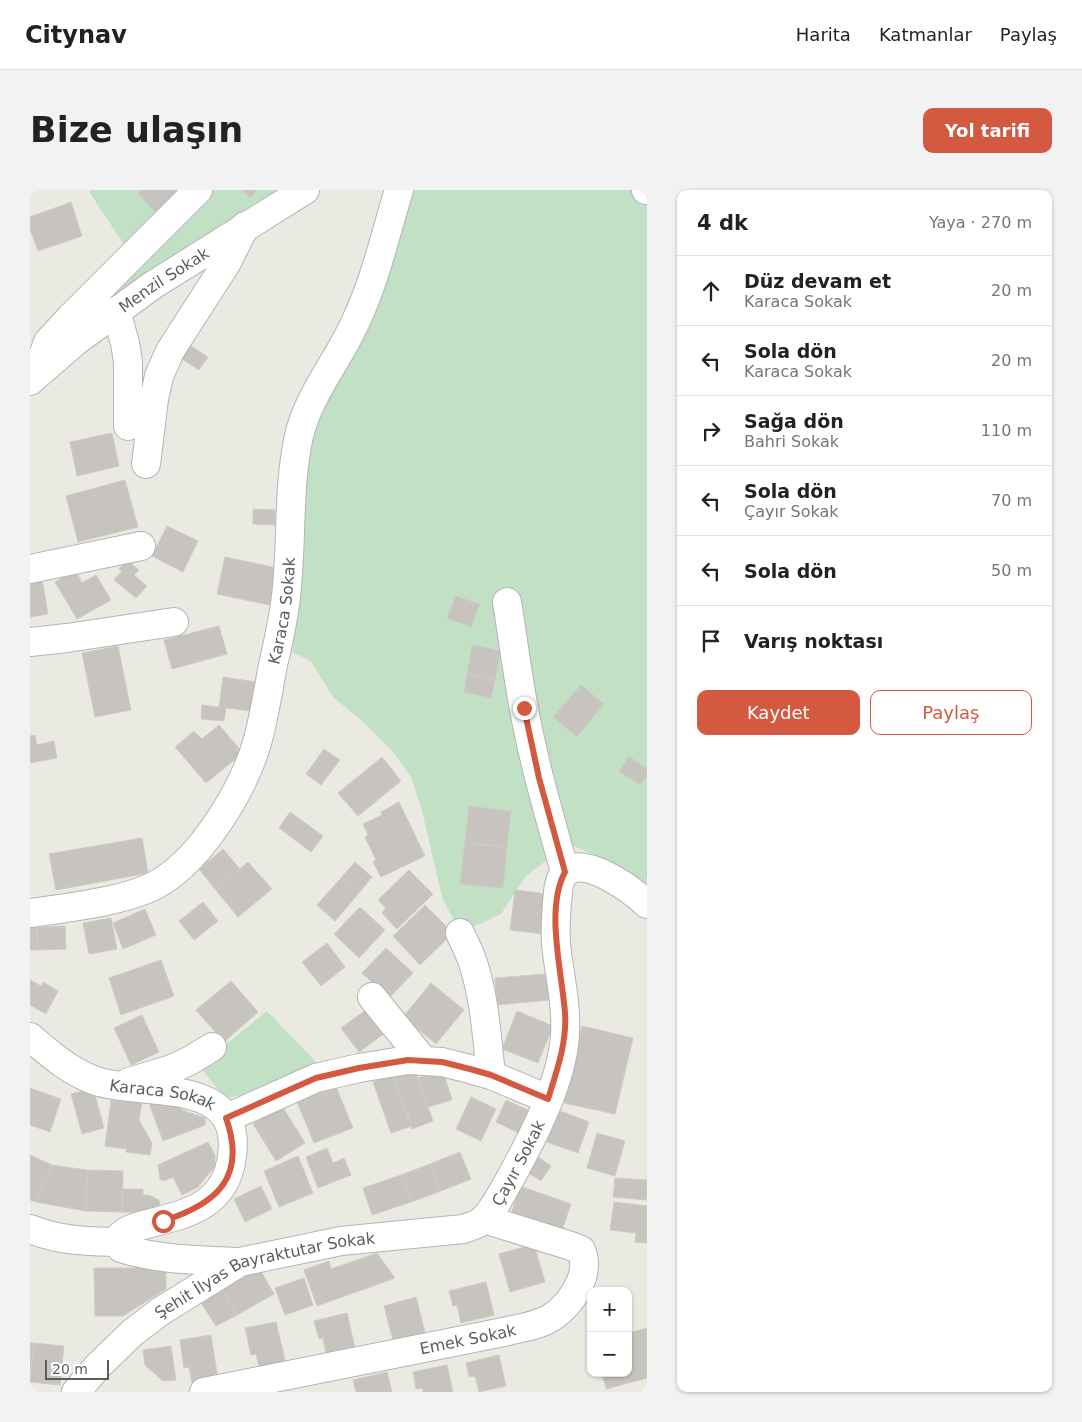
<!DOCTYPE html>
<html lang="tr">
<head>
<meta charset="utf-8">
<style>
  :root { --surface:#fff; --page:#f2f2f2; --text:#222; --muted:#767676; --line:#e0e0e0; --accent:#d35941 }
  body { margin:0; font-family:"DejaVu Sans",sans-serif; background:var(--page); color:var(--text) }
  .controls { position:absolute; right:15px; bottom:15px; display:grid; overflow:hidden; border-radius:10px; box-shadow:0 1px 4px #0004 }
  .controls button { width:45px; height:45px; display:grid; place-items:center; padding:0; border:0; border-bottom:1px solid var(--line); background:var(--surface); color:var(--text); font:25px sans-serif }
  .scale { position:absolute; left:15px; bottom:12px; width:64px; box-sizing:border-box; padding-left:5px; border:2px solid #5b5d61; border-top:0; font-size:14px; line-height:18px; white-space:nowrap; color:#5b5d61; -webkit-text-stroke:4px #fff; paint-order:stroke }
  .stop { position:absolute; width:15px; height:15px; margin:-11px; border:4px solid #d35941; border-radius:50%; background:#fff }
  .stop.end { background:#d35941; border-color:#fff; box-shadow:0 1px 5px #0008 }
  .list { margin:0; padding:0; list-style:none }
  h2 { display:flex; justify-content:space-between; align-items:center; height:65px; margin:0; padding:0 20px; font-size:21px }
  h2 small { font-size:16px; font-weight:400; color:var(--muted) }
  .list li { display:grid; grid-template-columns:32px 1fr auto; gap:15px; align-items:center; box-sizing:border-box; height:70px; padding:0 20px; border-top:1px solid var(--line) }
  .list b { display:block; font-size:19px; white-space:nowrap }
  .list p { margin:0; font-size:16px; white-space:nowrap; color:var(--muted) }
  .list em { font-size:16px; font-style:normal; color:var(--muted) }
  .actions { display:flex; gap:10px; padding:15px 20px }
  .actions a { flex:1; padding:11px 0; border:1px solid var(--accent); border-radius:10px; text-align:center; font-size:18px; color:var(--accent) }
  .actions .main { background:var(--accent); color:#fff }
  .icon { flex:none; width:28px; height:28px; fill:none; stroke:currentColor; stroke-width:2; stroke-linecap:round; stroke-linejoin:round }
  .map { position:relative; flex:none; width:617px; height:1202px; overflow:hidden; border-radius:10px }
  header { display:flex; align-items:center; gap:30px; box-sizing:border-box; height:70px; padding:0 25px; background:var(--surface); border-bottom:1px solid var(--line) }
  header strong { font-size:24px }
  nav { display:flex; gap:28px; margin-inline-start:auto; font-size:18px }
  .intro { display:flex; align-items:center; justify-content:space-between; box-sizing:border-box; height:120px; padding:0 30px }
  h1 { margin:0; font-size:35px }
  .button { padding:12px 22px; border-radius:10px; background:var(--accent); color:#fff; font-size:18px; font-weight:700 }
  main { display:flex; gap:30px; padding:0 30px }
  aside { flex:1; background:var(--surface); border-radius:10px; box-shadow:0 1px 4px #0004 }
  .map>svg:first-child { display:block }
</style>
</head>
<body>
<header>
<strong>Citynav</strong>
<nav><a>Harita</a><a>Katmanlar</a><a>Paylaş</a></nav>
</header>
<div class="intro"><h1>Bize ulaşın</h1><a class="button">Yol tarifi</a></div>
<main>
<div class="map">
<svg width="617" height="1202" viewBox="0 0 617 1202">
  <rect width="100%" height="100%" fill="#ebeae2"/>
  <path fill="#c2e0c4" d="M60,0H257L52,137L96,58L60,3Z
    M385,0H602L617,11V699L577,671L544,656L522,666L495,687L471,724L430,743L412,707L391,617L381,587L365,564L331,530L303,507L281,471L262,462L268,412L271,296L282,233L368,29Z
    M237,821L288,874L208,906L195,908L169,876Z"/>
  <path fill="#c7c4bf" stroke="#cfccc2" d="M112,0H147L148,1L125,22L108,4Z
    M211,0H227L220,8Z
    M41,12L52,46L8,61L0,39V27Z
    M158,154L178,167L169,180L149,167Z
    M82,243L89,276L47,286L40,252Z
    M95,290L108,337L48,352L36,306Z
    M223,319L245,320V335L223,334Z
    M137,336L168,351L153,382L122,366Z
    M195,367L247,378L239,415L187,404Z
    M97,370L109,380L104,385L117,396L106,408L84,390L92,381L89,379Z
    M45,380L52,393L66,385L81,410L47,429L25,392Z
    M12,388L18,424L0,427V390Z
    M426,406L450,414L441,437L417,428Z
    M189,436L197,464L142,479L134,450Z
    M442,455L471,461L465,490L437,484Z
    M88,456L101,520L65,527L52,463Z
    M437,484L465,490L461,508L434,502Z
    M193,487L226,492L222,521L189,517Z
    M551,495L574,514L547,547L523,527Z
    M172,515L196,518L194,531L171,529Z
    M189,535L213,563L176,593L145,557L164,541L172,549Z
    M5,545L7,555L24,551L27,568L0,573V546Z
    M294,559L310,570L291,595L276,584Z
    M599,566L617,579V585L610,595L589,581Z
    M352,567L371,591L328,626L308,603Z
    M369,612L395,666L351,687L343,672L346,670L335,647L338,645L333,634L352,625L351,622Z
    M439,616L481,621L477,657L435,653Z
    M260,622L293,646L281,662L249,638Z
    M112,648L118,683L26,700L19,664Z
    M435,653L477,657L473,698L430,694Z
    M193,659L210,679L185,699L169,679Z
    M218,672L242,699L208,727L185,699Z
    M325,672L342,687L328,704L310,689Z
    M379,680L403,704L367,739L352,723L356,718L348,710Z
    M310,689L328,704L305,731L287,715Z
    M485,700L517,704L512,744L480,740Z
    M173,712L188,731L164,750L149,731Z
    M395,715L423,743L390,775L363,746Z
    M330,717L355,740L329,768L304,744Z
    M115,719L126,745L93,759L83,733Z
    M81,728L87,759L59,764L53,733Z
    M35,736L36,759L8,760L7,737Z
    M0,737H7L8,760H0Z
    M297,753L315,777L291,796L272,772Z
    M356,758L383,783L359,808L332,783Z
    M131,770L144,806L91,825L79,788Z
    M516,784L519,810L467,815L465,788Z
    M0,790L11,796L13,792L28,801L16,824L0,815Z
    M201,791L228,822L194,852L166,820Z
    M401,793L434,820L406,854L373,827Z
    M340,817L358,841L329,862L311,838Z
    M487,821L523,836L508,873L472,859Z
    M112,825L129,862L101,875L84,838Z
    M552,836L603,848L585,924L534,913Z
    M384,877L403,931L382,939L363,884Z
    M413,881L422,910L398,917L388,888Z
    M363,884L382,936L361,943L343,892Z
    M306,897L323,938L284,953L267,912Z
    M0,898L31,909L20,942L0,935Z
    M63,898L74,938L52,944L41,904Z
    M441,907L466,919L451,951L426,939Z
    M81,910L112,913L109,930L122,953L120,965L96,962L97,959L75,956Z
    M476,910L504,923L493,945L466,932Z
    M146,912L152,920L175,928V935L133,951L119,913Z
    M252,916L275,953L246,971L223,934Z
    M528,920L559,932L548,963L517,952Z
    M567,943L595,951L585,986L557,978Z
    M178,952L185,965V976L168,997L152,1005L143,987L134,991L130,989L128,975Z
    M297,958L303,973L314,968L321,985L288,998L276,967Z
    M430,962L441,989L411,1001L400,974Z
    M504,964L521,976L511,991L494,980Z
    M0,965L22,975L6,1012L0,1010Z
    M268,966L283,1003L249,1017L234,981Z
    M400,974L411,1001L381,1012L371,985Z
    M22,975L57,980L56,1021L6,1012Z
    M57,980L93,981L92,1022L56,1021Z
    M371,985L381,1012L342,1025L333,998Z
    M585,988L617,990V1010L583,1007Z
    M231,996L242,1019L215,1032L204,1009Z
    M490,996L541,1014L532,1040L481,1024Z
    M93,999H113V1005H119L129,1010L130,1019L119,1022H92Z
    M584,1012L617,1016V1053L605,1052L606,1043L580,1040Z
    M504,1054L515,1092L480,1102L469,1064Z
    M347,1063L365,1088L287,1116L274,1080L299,1071L301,1079Z
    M64,1078H136V1099L93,1126H65Z
    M229,1078L244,1104L207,1125L192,1098Z
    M274,1088L283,1115L255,1125L245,1098Z
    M456,1092L464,1125L431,1133L427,1115L423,1116L419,1101Z
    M192,1098L207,1125L186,1136L171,1113Z
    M386,1107L395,1142L363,1150L354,1116Z
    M317,1123L325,1158L296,1164L293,1148L289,1149L284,1131Z
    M246,1132L256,1174L230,1180L226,1164L221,1165L215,1138Z
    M617,1138V1188L576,1199L572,1183H598V1143Z
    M181,1145L188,1189L162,1193L159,1177L154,1178L150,1150Z
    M0,1153H4L0,1192Z
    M4,1153L34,1156L30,1195L0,1192Z
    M141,1156L146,1190L133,1191L115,1175L113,1160Z
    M469,1165L476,1196L449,1202L445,1186L439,1187L436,1173Z
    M417,1175L423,1202H393L392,1198L386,1199L383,1182Z
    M357,1182L362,1202H326L323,1190Z"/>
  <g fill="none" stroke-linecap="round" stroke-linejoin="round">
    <defs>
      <g id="minor">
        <path d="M616,0H617"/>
        <path d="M86,121L95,153L98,172V236"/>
        <path d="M11,171L18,152L41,127L168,0"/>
        <path id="s1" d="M0,191L46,151L123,95L275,0"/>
        <path d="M116,274L124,209L129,186L140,161L196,74L215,36"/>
        <path d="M0,379L111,356"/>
        <path d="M477,412C483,448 487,483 494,519C504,574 520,628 535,682"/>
        <path d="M0,452L37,448L144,432"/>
        <path id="s2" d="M0,723C36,718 99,711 129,693C172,668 213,600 227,553C234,528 238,501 243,475C249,449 255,423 257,396C262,346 258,295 269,246C278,206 307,172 324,135C345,92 355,45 369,0"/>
        <path d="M430,743C435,754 441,765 444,776C455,811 457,849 461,885"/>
        <path d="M342,807L393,870"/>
        <path id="s3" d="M0,847C20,864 40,882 66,891C114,907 213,885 202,966C193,1044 97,1021 87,1052L91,1058C126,1070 172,1070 210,1072"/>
        <path d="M99,892L142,879L161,870L182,857"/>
        <path d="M197,928L286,888L329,878L378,870L412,872L440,879L461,885L518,909"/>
        <path d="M0,1039C31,1051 55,1051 87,1052"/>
        <path id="s4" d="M46,1202L67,1177L102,1143L131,1121L210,1072L311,1051L433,1039C440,1037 447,1035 453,1030C465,1019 472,1002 480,989C503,947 532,892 535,845C537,814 529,784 526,754C525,740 526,726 527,713C528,703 528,691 534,684C552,662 603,701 617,714"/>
        <path id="s5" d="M174,1202L478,1141C489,1138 501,1137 512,1132C537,1123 563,1086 551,1060L541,1056L454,1029"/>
      </g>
    </defs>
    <use href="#minor" stroke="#b3b4b8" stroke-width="30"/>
    <use href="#minor" stroke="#fff" stroke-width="28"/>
  </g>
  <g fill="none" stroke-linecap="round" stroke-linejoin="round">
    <path stroke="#d35941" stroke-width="6" d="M133,1031C187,1014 217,987 196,928L286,888L329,878L378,870L412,872L440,879L461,885L518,909C527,880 537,853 535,823C532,782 515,719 535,682L509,588L494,518"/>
  </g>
  <g text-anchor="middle" stroke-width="4" stroke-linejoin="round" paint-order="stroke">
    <g font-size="16" fill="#5b5d61" stroke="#fff">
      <text dy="6" stroke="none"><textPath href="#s1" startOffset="168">Menzil Sokak</textPath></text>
      <text dy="6" stroke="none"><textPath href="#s2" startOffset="442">Karaca Sokak</textPath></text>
      <text dy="6" stroke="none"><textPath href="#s3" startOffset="148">Karaca Sokak</textPath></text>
      <text dy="6" stroke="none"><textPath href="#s4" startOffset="526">Çayır Sokak</textPath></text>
      <text dy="6" stroke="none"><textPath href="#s4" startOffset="230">Şehit İlyas Bayraktutar Sokak</textPath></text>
      <text dy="6" stroke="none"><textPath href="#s5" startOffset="269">Emek Sokak</textPath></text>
    </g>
  </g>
</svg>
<div class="controls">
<button>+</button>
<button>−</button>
</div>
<div class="scale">20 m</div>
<div class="stop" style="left:133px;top:1031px"></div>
<div class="stop end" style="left:494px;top:518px"></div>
</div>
<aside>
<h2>4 dk<small>Yaya · 270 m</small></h2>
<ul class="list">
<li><svg class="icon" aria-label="ahead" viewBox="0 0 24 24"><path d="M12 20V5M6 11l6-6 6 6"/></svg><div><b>Düz devam et</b><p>Karaca Sokak</p></div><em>20 m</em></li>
<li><svg class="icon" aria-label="left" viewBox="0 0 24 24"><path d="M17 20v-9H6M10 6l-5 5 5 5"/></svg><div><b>Sola dön</b><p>Karaca Sokak</p></div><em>20 m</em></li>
<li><svg class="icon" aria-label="right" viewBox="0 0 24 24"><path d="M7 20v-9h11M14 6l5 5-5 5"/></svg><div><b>Sağa dön</b><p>Bahri Sokak</p></div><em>110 m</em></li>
<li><svg class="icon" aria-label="left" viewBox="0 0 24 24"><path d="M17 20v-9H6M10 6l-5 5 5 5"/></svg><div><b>Sola dön</b><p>Çayır Sokak</p></div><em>70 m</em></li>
<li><svg class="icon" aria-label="left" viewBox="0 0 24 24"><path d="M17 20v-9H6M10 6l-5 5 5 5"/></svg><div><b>Sola dön</b></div><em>50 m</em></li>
<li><svg class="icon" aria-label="arrive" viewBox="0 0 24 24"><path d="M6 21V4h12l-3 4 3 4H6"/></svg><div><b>Varış noktası</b></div></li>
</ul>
<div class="actions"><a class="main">Kaydet</a><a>Paylaş</a></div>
</aside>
</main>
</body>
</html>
